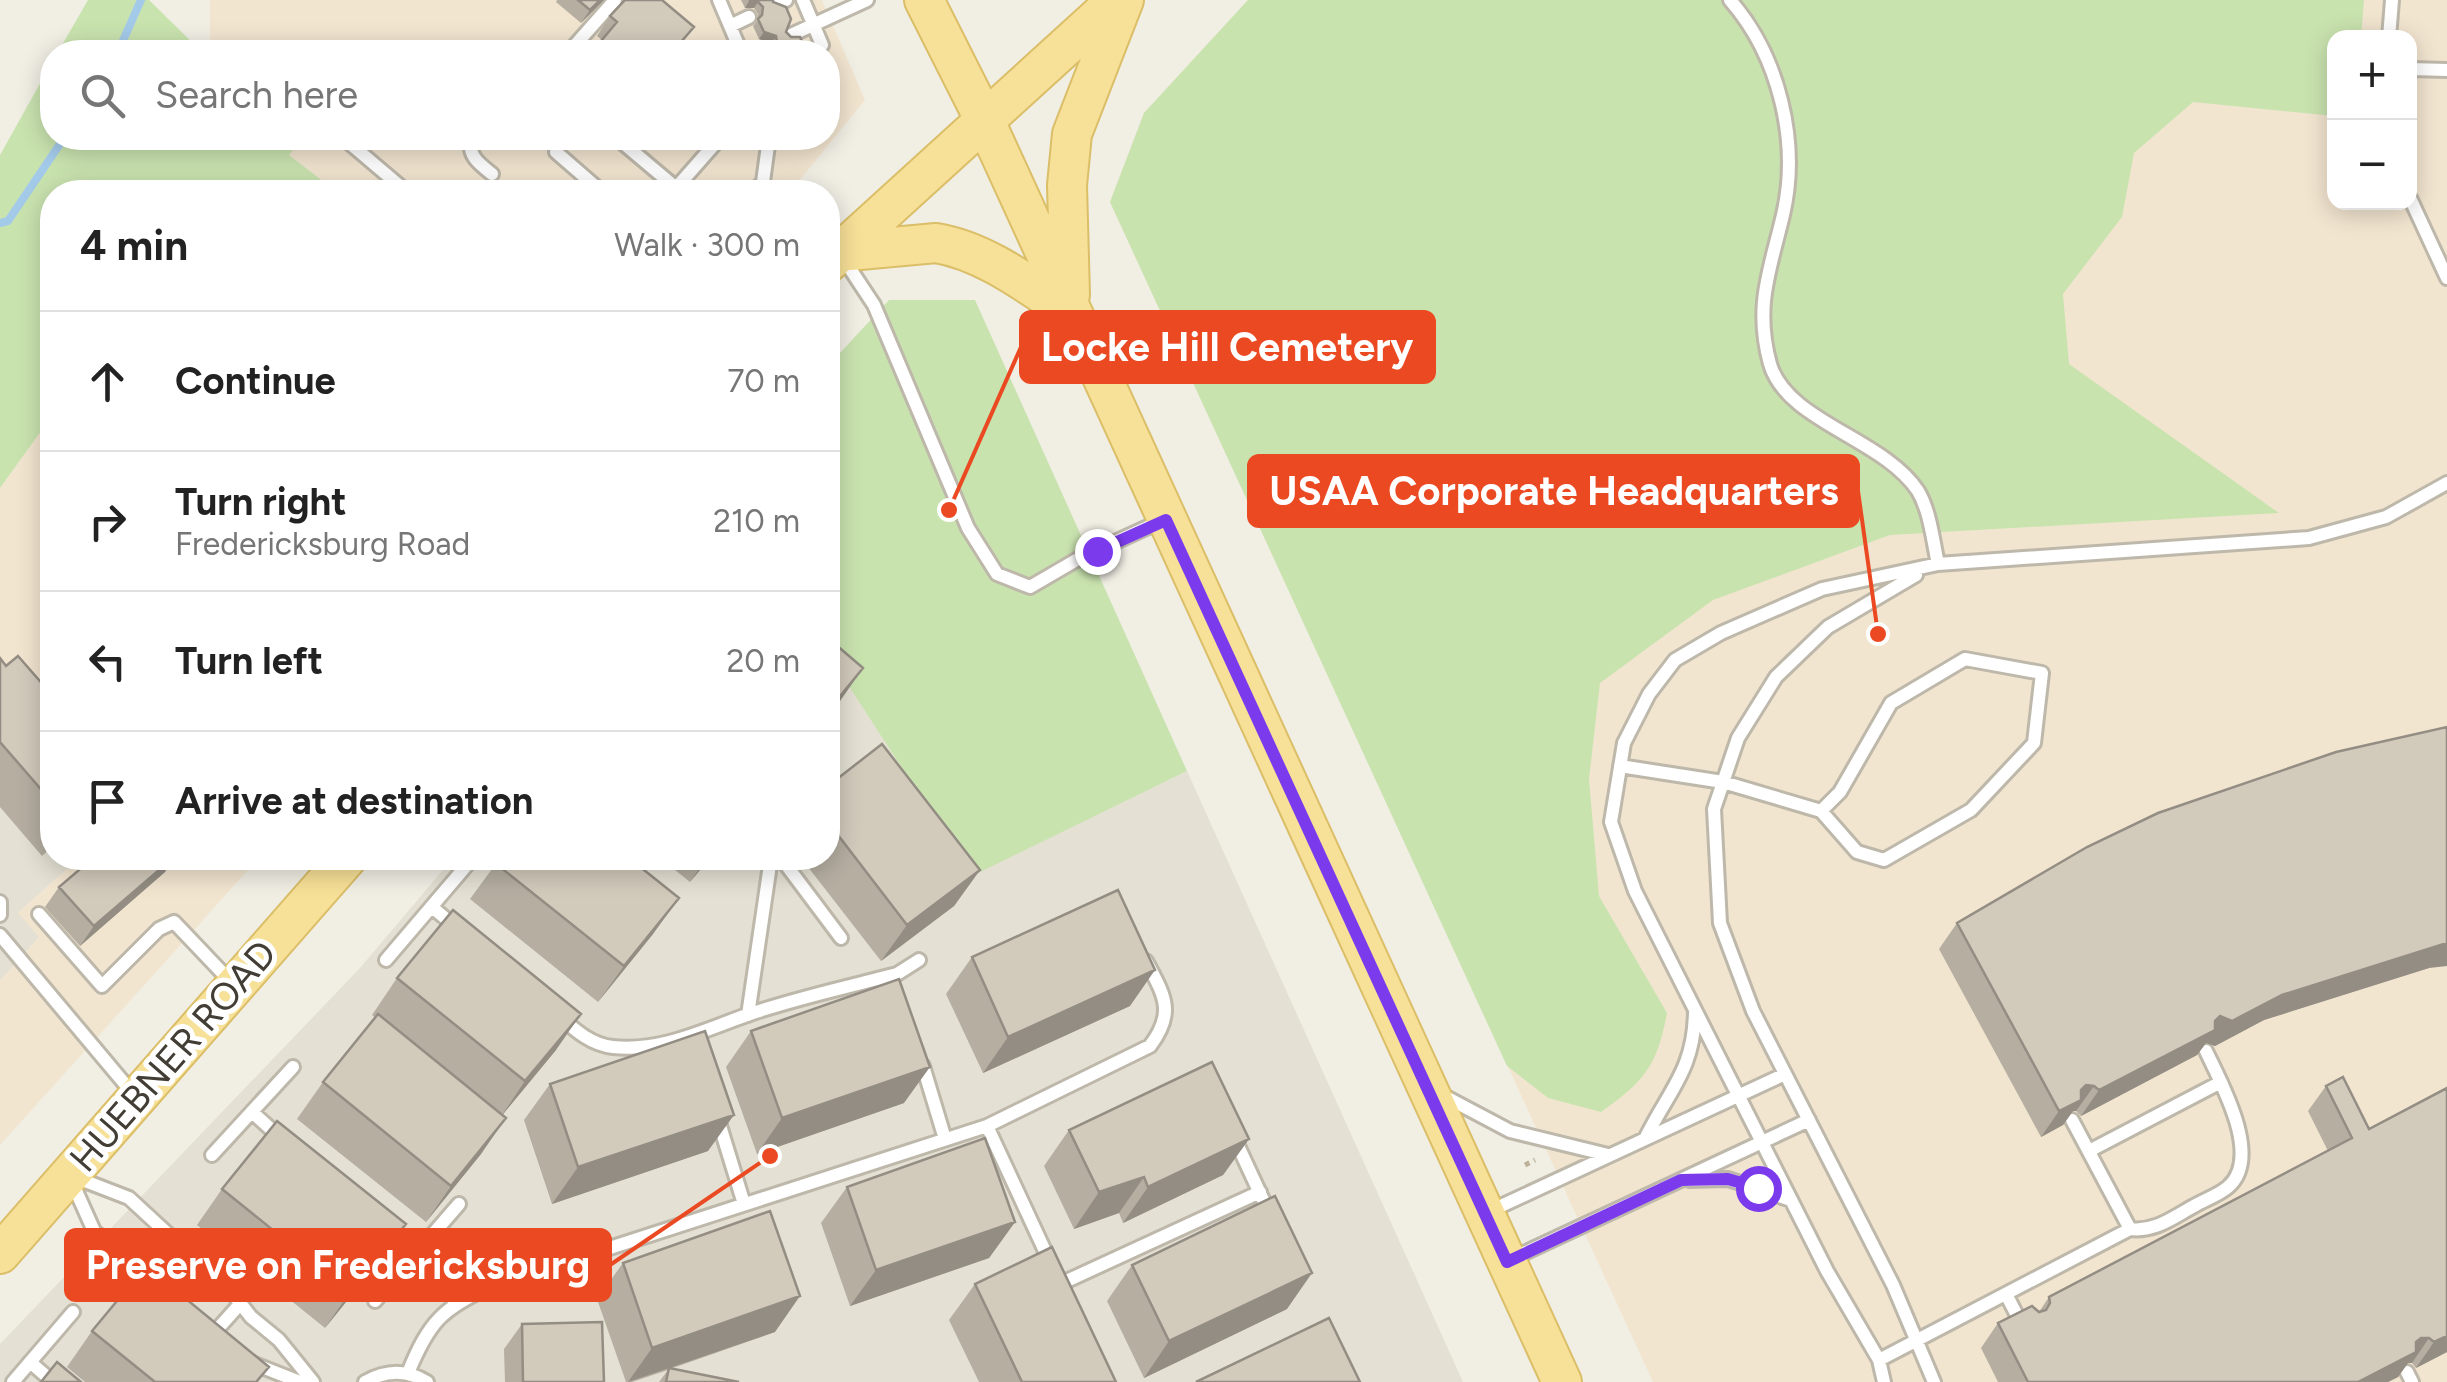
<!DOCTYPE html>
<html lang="en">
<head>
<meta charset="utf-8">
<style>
  :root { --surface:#fff; --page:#f2f2f2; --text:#222; --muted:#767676; --line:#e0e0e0 }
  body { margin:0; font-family:Figtree,sans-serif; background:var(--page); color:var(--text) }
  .controls { position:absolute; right:30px; top:30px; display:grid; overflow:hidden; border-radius:20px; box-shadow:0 5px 25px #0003 }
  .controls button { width:90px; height:90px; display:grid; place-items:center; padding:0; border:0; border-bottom:2px solid var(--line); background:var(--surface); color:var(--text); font:50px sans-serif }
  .stop { position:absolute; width:30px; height:30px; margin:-22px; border:8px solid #7c3aed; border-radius:50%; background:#fff }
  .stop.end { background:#7c3aed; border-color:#fff; box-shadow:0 2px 10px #0008 }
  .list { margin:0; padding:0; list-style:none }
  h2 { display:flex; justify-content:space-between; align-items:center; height:130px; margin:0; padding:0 40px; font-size:42px }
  h2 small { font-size:32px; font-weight:400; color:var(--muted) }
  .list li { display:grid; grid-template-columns:65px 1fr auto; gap:30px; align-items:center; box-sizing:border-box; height:140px; padding:0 40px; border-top:2px solid var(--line) }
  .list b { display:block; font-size:38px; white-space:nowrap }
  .list p { margin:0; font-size:32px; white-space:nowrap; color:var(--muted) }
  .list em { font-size:32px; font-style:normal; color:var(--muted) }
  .icon { flex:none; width:55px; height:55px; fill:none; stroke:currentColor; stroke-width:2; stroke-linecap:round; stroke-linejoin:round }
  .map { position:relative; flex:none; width:2447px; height:1382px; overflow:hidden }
  .search { position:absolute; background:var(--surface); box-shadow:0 5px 25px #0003; left:40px; top:40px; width:800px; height:110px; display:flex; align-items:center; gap:25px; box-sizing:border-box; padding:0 35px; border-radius:40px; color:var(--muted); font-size:38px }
  .panel { position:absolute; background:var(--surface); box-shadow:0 5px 25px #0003; left:40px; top:180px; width:800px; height:690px; border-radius:40px }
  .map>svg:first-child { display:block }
</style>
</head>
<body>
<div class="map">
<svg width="2447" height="1382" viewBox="0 0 2447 1382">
  <rect width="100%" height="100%" fill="#f1eee4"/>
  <path fill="#e4e0d3" d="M828,654L972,875L1187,771L1463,1382H0V1344L360,968L453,858H828Z
    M0,689L52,747V858H79L19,912L39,937L0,981Z"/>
  <path fill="#f2e5d0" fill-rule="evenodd" d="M210,0H822L865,100L790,192H337L289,155L303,138H828V52H210Z
    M1248,0H2447V1382H1653L1110,202L1144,113ZM2334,38H2410V202H2334Z
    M52,415V747L0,689V488Z
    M79,858H259L0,1145V981L39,937L18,913Z"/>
  <path fill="#c9e3af" d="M88,0H149L202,52H58Z
    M1248,0H2364L2361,37L2334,38V116L2193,102L2134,153L2122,217L2063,294L2069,364L2279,513L1890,535L1713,600L1600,683L1589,779L1599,896L1667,1013C1657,1066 1645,1081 1601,1112L1548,1098L1507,1066L1110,202L1144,113Z
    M52,62V138H303L289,155L337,192H52V416L0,488V155Z
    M889,300H975L1187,771L972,876L828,654V366Z"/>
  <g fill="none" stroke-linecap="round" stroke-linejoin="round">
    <path stroke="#a4caea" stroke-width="8" d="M118,52L141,0
      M0,223L8,221L64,138"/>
    <defs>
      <path id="lane" d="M719,0L741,52
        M803,0L822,45L817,52
        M1730,0C1779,56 1800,142 1783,215C1770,270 1754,306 1770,364C1787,422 1883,438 1918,491C1930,511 1933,541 1938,564
        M777,4L786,0
        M730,26L749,17
        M791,35L867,0
        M2389,38L2392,0
        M569,52L615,0
        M754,52L763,48
        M2410,69L2447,70
        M471,138C468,156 478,163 492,174
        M617,138L681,192
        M347,141L407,192
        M556,152L602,192
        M676,188L720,138
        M753,192L763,182L769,138
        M2410,198L2447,278
        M843,258L874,305L968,528L997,574L1030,587L1078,559L1161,521
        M1916,575L1828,627L1776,677L1738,738L1714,809L1720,923L1753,1011L1893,1285L1934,1382
        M1620,766L1723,782L1821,811L1857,852L1884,860L1971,810L2034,743L2042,673L1965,659L1891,703L1840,792L1821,811
        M781,858L841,938
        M0,902V915
        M432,907L458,929
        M39,914L102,986L159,929L174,922L233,984
        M0,935L135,1096
        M386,960L472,859
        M748,1015L771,858
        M560,1017C576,1031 592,1045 613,1047C661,1052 704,1030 747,1015C796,998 848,987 897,974L919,960
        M923,1066L945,1139
        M1442,1095L1510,1131L1608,1155
        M252,1112L283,1140
        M717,1116L744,1204
        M2072,1120L2130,1229
        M987,1126L1051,1264
        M1233,1135L1271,1217
        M1646,1137C1670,1089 1694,1069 1695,1012
        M2089,1151L2221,1082
        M212,1155L293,1067
        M72,1176L129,1198L233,1294L251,1317L279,1340L313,1382
        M1689,1180L1728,1179L1791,1200
        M72,1182L94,1231L151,1281
        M1488,1212L1785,1074
        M384,1230L437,1278L455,1302
        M1509,1260L1809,1120
        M1060,1284L1260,1192
        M2006,1294L2023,1327
        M375,1301L459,1204
        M214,1333L240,1304
        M1879,1360L2130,1229C2155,1232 2172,1218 2194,1206C2204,1200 2219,1195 2228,1187C2263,1157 2221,1083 2206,1051
        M30,1362L53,1382
        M252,1363L300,1382
        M2407,1372L2412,1382
        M408,1373C429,1322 442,1308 492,1286L987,1126L1150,1046C1176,1012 1164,995 1146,961
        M13,1382L73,1312
        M365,1382C386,1370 406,1369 427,1382
        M1884,1382L1879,1360L1827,1271L1635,891L1611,822L1624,743L1649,694L1675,660L1721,633L1822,589L1938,564L2309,538L2386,517L2447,483"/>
      <path id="primary" d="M924,0L984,119L1562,1382
        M838,252L936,243C985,251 1030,286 1071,313
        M828,263L1117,0
        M1070,295L1067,185L1072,134L1124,0
        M0,1254L347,858"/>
    </defs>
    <use href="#lane" stroke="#beb8ab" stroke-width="18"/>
    <use href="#primary" stroke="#dbbe68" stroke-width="42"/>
    <path stroke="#bcb29a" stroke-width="5" stroke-dasharray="5 5" stroke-linecap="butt" d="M1525,1165L1535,1160"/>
    <use href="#lane" stroke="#fff" stroke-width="12"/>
    <use href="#primary" stroke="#f7e097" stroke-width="38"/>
  </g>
  <path fill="#b5aea1" d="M557,0H604L581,23L556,2Z
    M741,0H773L786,32L805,48L801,52H771L773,50L772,43L759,39L753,26L758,20V14L754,8H745Z
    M610,16L694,27L676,51L677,52H593L602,40L597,36Z
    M0,658L6,666L52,695V847L42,856L0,807Z
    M828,786L980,870L954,906L881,961L801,858H828Z
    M500,858L653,934L598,1002L470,899Z
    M660,858H710L690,882Z
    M165,872L80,946L45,907L59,887Z
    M1957,923L2429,968L2264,1020L2215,1046L2206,1043L2197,1055L2081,1116L2076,1111H2073L2063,1125L2041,1137L1939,949Z
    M972,957L1130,1006L983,1073L946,994Z
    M397,978L556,1050L502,1115L481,1154L426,1222L297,1119L323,1082L376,1018L372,1015Z
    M751,1031L904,1103L757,1154L726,1067Z
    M2343,1077L2447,1352L2416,1368L2412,1363H2408L2398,1377L2388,1382H1998L1981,1348L1998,1323L2039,1312L2049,1297L2328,1151L2308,1111L2326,1086Z
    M550,1084L708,1151L552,1204L524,1120Z
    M1069,1130L1249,1139L1223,1175L1123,1223L1119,1213L1074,1229L1044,1166Z
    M847,1187L1015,1222L989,1258L850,1306L821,1223Z
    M222,1189L380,1260L325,1328L197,1225Z
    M623,1263L775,1332L670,1369L739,1382H659L668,1370L632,1382H626L597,1299Z
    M1132,1265L1287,1309L1144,1378L1107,1301Z
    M975,1284L1116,1382H979L949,1320Z
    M522,1324L604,1382H505L504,1349Z
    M92,1331L269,1367L258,1382H85L67,1367Z"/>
  <path fill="#938d83" d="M600,0H604L581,23L590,10Z
    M749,1L758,2L754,8H745Z
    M764,32L776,36L772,43L759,39Z
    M863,668L838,704L828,717V711Z
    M173,858H175L165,872L80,946L94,926Z
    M707,858H710L690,882Z
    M980,870L954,906L881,961L907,925Z
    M679,898L653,934L598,1002L624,966Z
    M2447,943V966L2429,968L2264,1020L2215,1046L2206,1043L2197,1055L2081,1116L2099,1090L2220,1016Z
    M1155,970L1130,1006L983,1073L1008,1037Z
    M581,1014L556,1050L500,1118L525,1081Z
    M930,1067L904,1103L757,1154L782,1118Z
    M2086,1085L2094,1086L2076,1111H2073L2063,1125L2041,1137L2059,1111Z
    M734,1115L708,1151L552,1204L578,1167Z
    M506,1118L481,1154L426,1222L451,1186Z
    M1249,1139L1223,1175L1123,1223L1148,1187Z
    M1144,1177L1119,1213L1074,1229L1099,1192Z
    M1015,1222L989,1258L850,1306L876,1270Z
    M406,1224L380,1260L325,1328L350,1292Z
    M1312,1273L1287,1309L1144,1378L1169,1341Z
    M800,1296L775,1332L628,1382L652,1348Z
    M2447,1336V1352L2416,1368L2434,1342Z
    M2421,1338H2429L2412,1363H2408L2398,1377L2388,1382H2358Z"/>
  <path fill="#d2cabb" stroke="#938d83" stroke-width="2.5" d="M578,0H600L590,10Z
    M625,0H662L694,27L674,50L677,52H599L606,45L601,41L617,22L610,16Z
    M749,0H773V2L786,7L791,19L786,32L791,37H800L805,48L794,52H773L772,50L777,43L776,36L764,32L758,19L762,15L763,7L758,2Z
    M828,638L863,668L828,711Z
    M18,656L52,695V802L0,742V658L6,666Z
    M2447,727V943L2282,995L2232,1021L2220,1016L2215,1021V1030L2099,1090L2094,1086L2086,1085L2081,1090V1100L2059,1111L1957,923L2087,847L2158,813L2336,752Z
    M882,744L980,870L907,925L828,822V786Z
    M93,858H173L94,926L59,887Z
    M500,858H629L679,898L624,966L495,863Z
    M1118,890L1155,970L1008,1037L972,957Z
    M453,910L581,1014L525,1081L397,978Z
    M899,979L930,1067L782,1118L751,1031Z
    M378,1014L506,1118L451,1186L323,1082Z
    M705,1031L734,1115L578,1167L550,1084Z
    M1212,1062L1249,1139L1148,1187L1144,1177L1099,1192L1069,1130Z
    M2343,1077L2369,1129L2447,1088V1336L2434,1342L2429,1338H2421L2416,1342V1352L2358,1382H2028L1998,1323L2032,1306L2039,1312L2046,1310L2050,1303L2049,1297L2352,1138L2326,1086Z
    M277,1121L406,1224L350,1292L222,1189Z
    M985,1138L1015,1222L876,1270L847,1187Z
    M1275,1196L1312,1273L1169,1341L1132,1265Z
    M770,1211L800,1296L652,1348L623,1263Z
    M1052,1247L1116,1382H1022L975,1284Z
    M146,1266L269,1367L256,1382H155L92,1331Z
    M1329,1318L1360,1382H1196Z
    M602,1322L604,1382H523L522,1324Z
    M57,1362L81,1382H41Z
    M669,1368L739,1382H666Z"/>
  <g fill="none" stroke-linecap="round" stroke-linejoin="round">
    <path stroke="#7c3aed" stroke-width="12" d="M1097,551L1166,520L1507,1262L1681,1180L1728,1179L1758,1188"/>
  </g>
  <g text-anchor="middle" stroke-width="10" stroke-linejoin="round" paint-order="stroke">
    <g font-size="38" fill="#423e35" stroke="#fff">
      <text transform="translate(173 1056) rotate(-49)" y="13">HUEBNER ROAD</text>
    </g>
  </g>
  <path fill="none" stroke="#eb4921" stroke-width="4" d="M949 510L1021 347M1878 634L1858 491M770 1156L610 1265"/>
  <g fill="#eb4921" stroke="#fff" stroke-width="4">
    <circle cx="949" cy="510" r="10"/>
    <circle cx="1878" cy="634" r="10"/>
    <circle cx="770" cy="1156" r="10"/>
  </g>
  <g fill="#eb4921" stroke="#eb4921" stroke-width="4">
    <rect x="1021" y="312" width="413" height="70" rx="10"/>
    <rect x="1249" y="456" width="609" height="70" rx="10"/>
    <rect x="66" y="1230" width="544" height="70" rx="10"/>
  </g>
  <g font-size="40" text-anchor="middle" font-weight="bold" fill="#fff">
    <text x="1227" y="361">Locke Hill Cemetery</text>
    <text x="1554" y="505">USAA Corporate Headquarters</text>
    <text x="338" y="1279">Preserve on Fredericksburg</text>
  </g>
</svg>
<div class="controls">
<button>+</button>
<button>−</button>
</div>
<div class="stop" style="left:1758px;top:1188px"></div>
<div class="stop end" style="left:1097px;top:551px"></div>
<div class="search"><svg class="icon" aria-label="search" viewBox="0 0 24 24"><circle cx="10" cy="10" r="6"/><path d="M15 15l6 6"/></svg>Search here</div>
<section class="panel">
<h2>4 min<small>Walk · 300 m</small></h2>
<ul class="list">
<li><svg class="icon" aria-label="ahead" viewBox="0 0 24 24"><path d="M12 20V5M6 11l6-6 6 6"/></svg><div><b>Continue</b></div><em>70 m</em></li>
<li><svg class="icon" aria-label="right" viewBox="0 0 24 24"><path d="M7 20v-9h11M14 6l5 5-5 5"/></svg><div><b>Turn right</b><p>Fredericksburg Road</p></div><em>210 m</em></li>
<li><svg class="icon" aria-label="left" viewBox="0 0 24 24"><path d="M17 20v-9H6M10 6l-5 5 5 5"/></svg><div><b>Turn left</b></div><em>20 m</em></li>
<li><svg class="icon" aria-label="arrive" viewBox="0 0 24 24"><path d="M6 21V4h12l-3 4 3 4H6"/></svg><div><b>Arrive at destination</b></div></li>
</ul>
</section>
</div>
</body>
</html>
